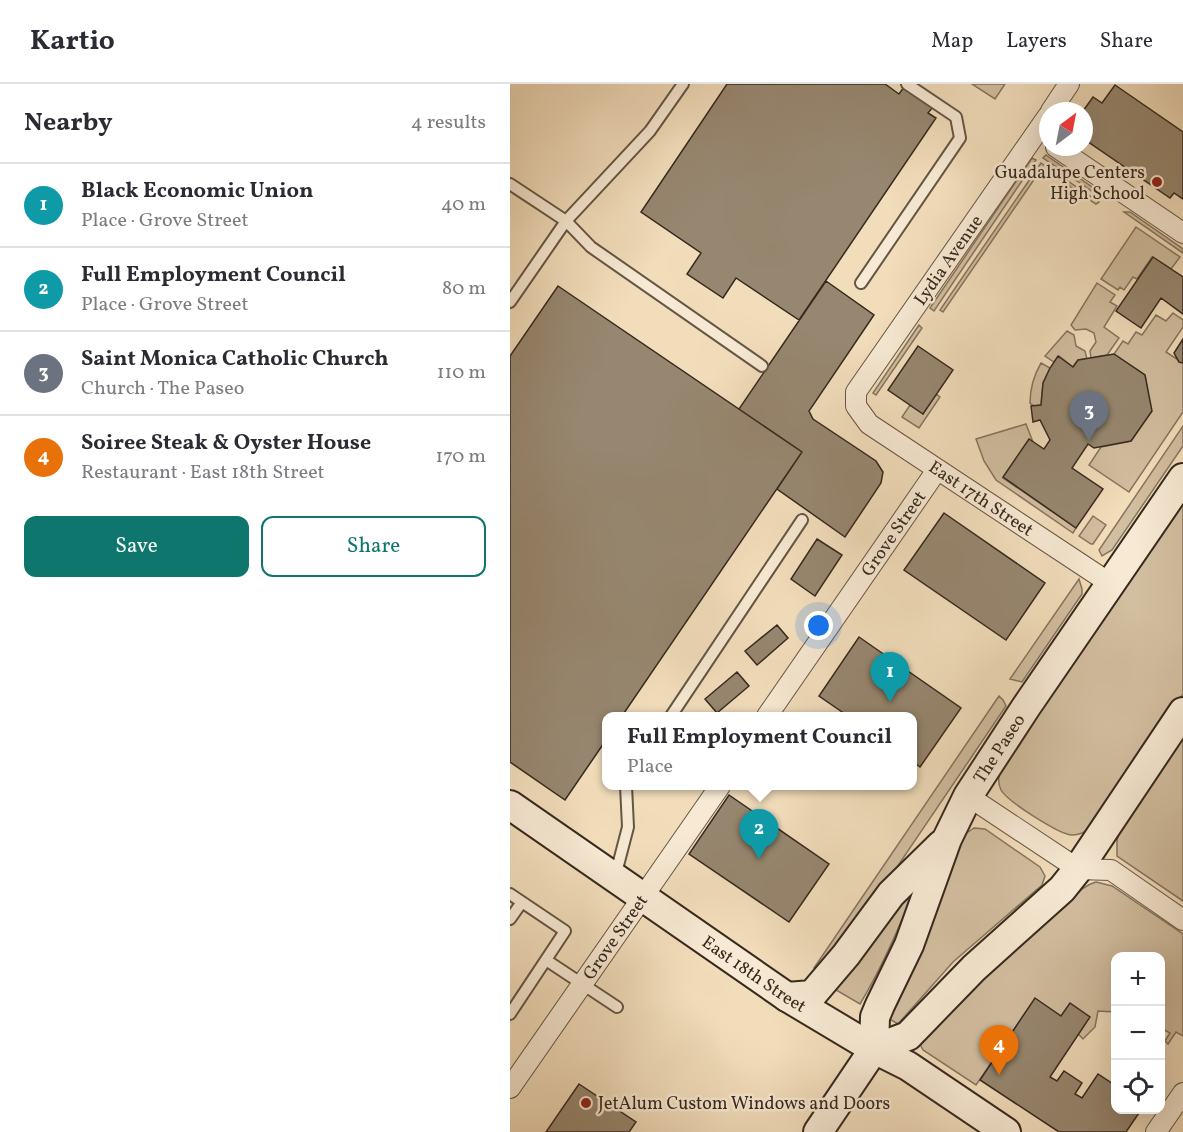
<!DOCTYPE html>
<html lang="en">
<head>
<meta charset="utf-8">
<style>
  :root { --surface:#fff; --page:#f7f7f7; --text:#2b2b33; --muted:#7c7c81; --line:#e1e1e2; --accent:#0f766e }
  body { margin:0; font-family:Vollkorn,serif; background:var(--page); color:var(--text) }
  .controls { position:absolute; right:18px; bottom:18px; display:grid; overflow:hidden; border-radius:12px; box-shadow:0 6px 24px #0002 }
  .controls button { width:54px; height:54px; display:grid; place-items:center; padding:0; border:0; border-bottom:2px solid var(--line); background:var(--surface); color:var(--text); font:30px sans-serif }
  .compass { position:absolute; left:529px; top:18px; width:54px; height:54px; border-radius:50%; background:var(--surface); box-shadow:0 6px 24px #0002; rotate:32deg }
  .you { position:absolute; left:309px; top:542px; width:21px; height:21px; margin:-15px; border:4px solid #fff; border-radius:50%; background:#1a73e8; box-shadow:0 0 0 9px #1a73e833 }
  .badge { display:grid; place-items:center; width:39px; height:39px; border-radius:50%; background:var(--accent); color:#fff; font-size:20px; font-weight:700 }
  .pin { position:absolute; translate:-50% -50px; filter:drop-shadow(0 2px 3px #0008) }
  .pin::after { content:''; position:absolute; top:32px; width:21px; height:18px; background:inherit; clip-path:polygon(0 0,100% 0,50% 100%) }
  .popup { position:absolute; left:92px; top:628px; width:315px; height:78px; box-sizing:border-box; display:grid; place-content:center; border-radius:12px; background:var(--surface); filter:drop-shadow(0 2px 4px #0005); font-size:20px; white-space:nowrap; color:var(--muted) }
  .popup b { font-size:22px; color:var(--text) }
  .popup::after { content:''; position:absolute; left:50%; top:100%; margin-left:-12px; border:12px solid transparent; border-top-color:var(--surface) }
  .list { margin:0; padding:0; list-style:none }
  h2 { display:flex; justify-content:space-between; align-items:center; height:78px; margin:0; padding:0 24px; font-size:26px }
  h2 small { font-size:20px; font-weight:400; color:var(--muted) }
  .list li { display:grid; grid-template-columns:39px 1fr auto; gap:18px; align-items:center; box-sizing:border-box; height:84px; padding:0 24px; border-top:2px solid var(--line) }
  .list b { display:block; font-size:22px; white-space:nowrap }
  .list p { margin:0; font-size:20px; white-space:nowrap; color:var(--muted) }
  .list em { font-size:20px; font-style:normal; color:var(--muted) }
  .actions { display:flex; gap:12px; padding:18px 24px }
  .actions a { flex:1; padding:14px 0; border:2px solid var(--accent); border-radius:12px; text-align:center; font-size:21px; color:var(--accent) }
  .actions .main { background:var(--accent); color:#fff }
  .icon { flex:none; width:33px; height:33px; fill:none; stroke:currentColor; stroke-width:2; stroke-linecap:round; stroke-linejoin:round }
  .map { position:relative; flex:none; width:673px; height:1048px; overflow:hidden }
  header { display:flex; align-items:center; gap:36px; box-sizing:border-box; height:84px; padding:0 30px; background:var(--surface); border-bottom:2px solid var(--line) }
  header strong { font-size:28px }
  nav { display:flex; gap:33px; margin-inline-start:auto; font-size:21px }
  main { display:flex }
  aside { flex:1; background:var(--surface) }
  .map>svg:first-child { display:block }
</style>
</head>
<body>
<header>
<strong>Kartio</strong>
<nav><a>Map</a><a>Layers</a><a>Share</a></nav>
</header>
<main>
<aside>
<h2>Nearby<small>4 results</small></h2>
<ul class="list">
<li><span class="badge" style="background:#0f9aa8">1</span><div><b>Black Economic Union</b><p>Place · Grove Street</p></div><em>40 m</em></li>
<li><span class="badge" style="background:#0f9aa8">2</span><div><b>Full Employment Council</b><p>Place · Grove Street</p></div><em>80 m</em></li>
<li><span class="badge" style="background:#6b7280">3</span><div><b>Saint Monica Catholic Church</b><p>Church · The Paseo</p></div><em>110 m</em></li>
<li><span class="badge" style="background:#e8710a">4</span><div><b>Soiree Steak &amp; Oyster House</b><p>Restaurant · East 18th Street</p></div><em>170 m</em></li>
</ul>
<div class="actions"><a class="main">Save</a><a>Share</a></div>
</aside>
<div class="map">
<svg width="673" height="1048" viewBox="0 0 673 1048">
  <rect width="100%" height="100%" fill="#f2ddbb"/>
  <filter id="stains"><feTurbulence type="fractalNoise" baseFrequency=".00333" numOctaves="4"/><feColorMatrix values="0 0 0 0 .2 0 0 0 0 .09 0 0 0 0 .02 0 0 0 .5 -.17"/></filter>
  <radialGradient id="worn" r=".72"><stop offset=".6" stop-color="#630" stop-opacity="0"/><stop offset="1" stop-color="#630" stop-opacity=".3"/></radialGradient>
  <path fill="#d2bea0" stroke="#84745f" stroke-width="1.5" d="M462,0H495L485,15Z
    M536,71L585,105L589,112L533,74Z
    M522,74L526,76L424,227L420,224Z
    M531,79L589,118L586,120L532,84L433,228L430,226Z
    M614,128H620L673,165V169Z
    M626,143L670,173L661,185L642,173L627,195L623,193L614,206L610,203L608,206L591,195Z
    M587,199L605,211L600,218L607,222L594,243L609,254L597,271L581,274L580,267L586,258L584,249L576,245L565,246L561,241Z
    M663,229L673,236V243L656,268L673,279V328L619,408L579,381L591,363L621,357L641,327L635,291L604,270L613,257L618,260L626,248L632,251L646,231L656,237Z
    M409,241L412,244L366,311L363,309Z
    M557,247L564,251L566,262L575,267L577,275L568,276L563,283L549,272L544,278L535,272Z
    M531,279L540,284L533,299L531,321L524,322L520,319C520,304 524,291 531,279Z
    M426,310L430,313L409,344L392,333L400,321L413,330Z
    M516,340L523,358L519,355L493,394L566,444L563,449L486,396L474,377L466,355Z
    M673,342V362L602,466L592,472L589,466Z
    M673,414V610L586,738C579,745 573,751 562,751C550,751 497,717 491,706C487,698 489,691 491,683Z
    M583,432L596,441L583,460H581L569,452Z
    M569,495L572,505V510L512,598L500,595Z
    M489,612L493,616L496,622L318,885L313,888L304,884Z
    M673,654V817L607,772V756L610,747Z
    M464,744L475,745L530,783L535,792L532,801L443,878L388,940L376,933L396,902L410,870L448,759L455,750Z
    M586,798L602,802L673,850V952L666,948L658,960L655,957L660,949L651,944L650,872H606L605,928L588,927L585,943L573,955L551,932L525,915L466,1001L413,966L410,960L413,955C452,905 503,868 551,826C563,816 570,802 586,798Z
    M394,807L402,811C387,849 371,885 350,920L321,903Z"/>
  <path fill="#978770" stroke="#35291e" stroke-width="1.5" d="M217,0H375L389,10L394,3L423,23L418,29L426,34L289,236L226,194L213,214L177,190L191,169L131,128Z
    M605,1L673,48V115L664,109L660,114L574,55L573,27L583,13L592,19Z
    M643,173L673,193V230L651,214L631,244L606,227Z
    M316,197L364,231L299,327L303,335L366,377L373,388L371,399L335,453L267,405L292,368L229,325Z
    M48,202L292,368L112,632H96V656L55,716L0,678V272Z
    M673,255V279L669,278L664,269Z
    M408,262L443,286L413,330L378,306Z
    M604,270L635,291L642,327L621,357L584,364L578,360L562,384L593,405L566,444L493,393L519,355L534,365L540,356L530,336L523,338L521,322L531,321L533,299L540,284L548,272L563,283L568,276Z
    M434,429L535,499L496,556L394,486Z
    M307,455L332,471L305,512L281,495Z
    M267,541L278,554L247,581L235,567Z
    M349,553L451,624L410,683L402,677V632H338L309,612Z
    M227,588L239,602L207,629L195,615Z
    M219,711L319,780L279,838L179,770Z
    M525,914L551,932L560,919L580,933L540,993L547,997L554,987L572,999L565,1010L572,1014L588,990L606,1002V1026H631L616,1048H549L470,996Z
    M69,1000L126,1038L119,1048H36Z"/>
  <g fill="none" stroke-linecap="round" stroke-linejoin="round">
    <defs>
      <path id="lane" d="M0,100L56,137L81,163L252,282
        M351,199L450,54L446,33L397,0
        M0,218L56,137L140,47L173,0
        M161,632L292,436
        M105,793L118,743L116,702
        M0,810L55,847L0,930
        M0,835L12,818
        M36,876L107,923"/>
      <g id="street">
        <path d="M541,27L559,0"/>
        <path id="s1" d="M538,32L346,308V322L359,340L601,500"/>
        <path d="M546,63L673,149"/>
        <path id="s2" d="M257,632L427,386"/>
        <path d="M458,712L568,785L601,786L673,836"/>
        <path id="s3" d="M0,1004L210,702"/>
        <path d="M646,1048L673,1009"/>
      </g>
      <g id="secondary">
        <path id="s4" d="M0,721L277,913L364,965L398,982L496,1048"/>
        <path d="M277,913L302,911L336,871L381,810L431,761"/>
        <path d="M364,965L398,952L464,884L552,805L568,785L673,628"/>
        <path id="s5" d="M308,1048L364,965L365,933L370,921L399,861L437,755L458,712L516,623L673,394"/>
      </g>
    </defs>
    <use href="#lane" stroke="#645645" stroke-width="14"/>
    <use href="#street" stroke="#645645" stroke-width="22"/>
    <use href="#secondary" stroke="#35291e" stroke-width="32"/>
    <use href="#lane" stroke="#f7e9d3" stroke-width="10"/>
    <use href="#street" stroke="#f7e9d3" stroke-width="20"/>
    <use href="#secondary" stroke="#f7e9d3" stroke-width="28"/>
  </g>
  <g fill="#8f2418" stroke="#f7e9d3" stroke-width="2">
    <circle cx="647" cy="98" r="6"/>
    <circle cx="76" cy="1019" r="6"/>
  </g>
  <g text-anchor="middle" stroke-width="5" stroke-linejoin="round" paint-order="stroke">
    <g font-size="18" fill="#35291e" stroke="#f7e9d3" text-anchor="end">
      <text x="635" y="94">Guadalupe Centers<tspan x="635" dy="21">High School</tspan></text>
      <text x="88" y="1025" text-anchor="start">JetAlum Custom Windows and Doors</text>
    </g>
    <g font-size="18" fill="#35291e" stroke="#f7e9d3">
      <text transform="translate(438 176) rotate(-55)" y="6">Lydia Avenue</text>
      <text dy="6" stroke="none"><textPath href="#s1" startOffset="507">East 17th Street</textPath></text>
      <text dy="6" stroke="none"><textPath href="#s2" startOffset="222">Grove Street</textPath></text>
      <text dy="6" stroke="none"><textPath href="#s5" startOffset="429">The Paseo</textPath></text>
      <text dy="6" stroke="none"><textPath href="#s3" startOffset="184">Grove Street</textPath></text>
      <text dy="6" stroke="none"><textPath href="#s4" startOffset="297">East 18th Street</textPath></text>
    </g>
  </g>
  <rect width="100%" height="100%" filter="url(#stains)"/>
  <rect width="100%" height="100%" fill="url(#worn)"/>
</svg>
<div class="controls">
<button>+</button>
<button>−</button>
<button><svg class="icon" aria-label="locate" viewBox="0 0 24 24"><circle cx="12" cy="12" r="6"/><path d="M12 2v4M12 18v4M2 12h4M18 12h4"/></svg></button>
</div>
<svg class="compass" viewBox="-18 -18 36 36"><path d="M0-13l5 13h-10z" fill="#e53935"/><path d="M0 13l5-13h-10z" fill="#7c7c81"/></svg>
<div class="you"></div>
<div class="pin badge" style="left:380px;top:618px;background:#0f9aa8">1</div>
<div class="pin badge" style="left:249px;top:775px;background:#0f9aa8">2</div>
<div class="popup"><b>Full Employment Council</b>Place</div>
<div class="pin badge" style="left:579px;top:357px;background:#6b7280">3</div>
<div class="pin badge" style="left:489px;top:991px;background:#e8710a">4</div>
</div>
</main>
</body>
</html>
